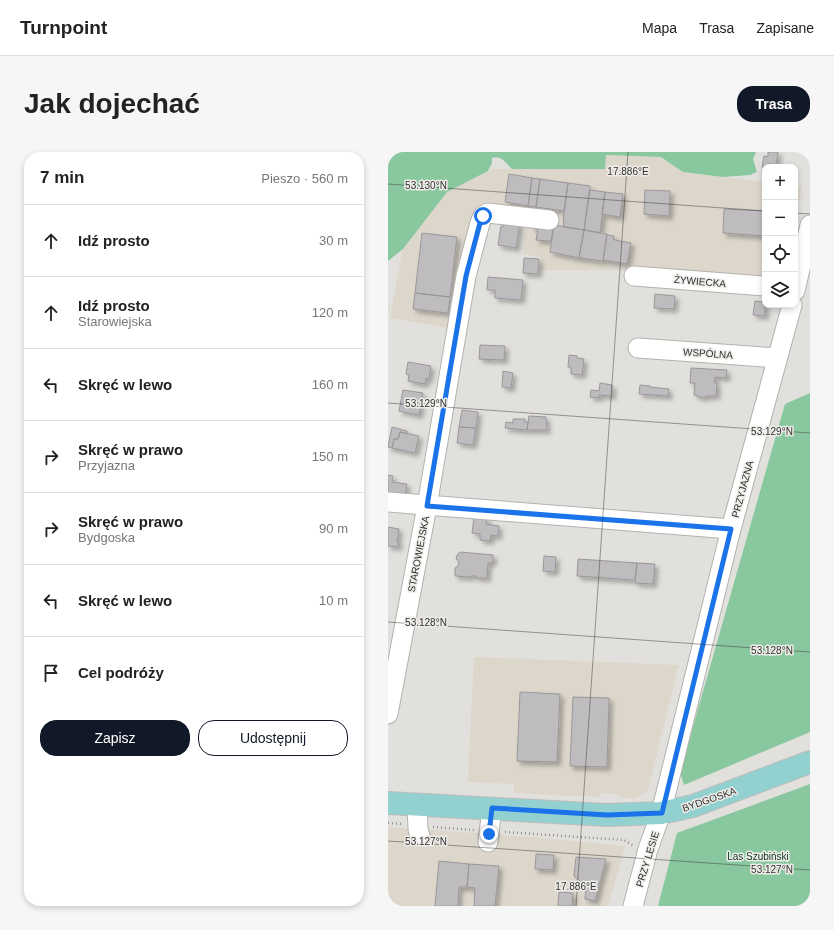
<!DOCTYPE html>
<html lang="pl">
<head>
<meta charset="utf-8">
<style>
  :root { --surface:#fff; --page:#f6f6f6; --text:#222; --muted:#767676; --line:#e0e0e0; --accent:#111827 }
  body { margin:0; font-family:Arial,sans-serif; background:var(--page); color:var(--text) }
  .controls { position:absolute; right:12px; top:12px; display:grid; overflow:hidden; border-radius:8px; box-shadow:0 2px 6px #0003 }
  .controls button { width:36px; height:36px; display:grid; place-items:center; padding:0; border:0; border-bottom:1px solid var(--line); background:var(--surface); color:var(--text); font:20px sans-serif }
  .stop { position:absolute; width:12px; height:12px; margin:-9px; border:3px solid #1a73e8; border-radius:50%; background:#fff }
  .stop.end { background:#1a73e8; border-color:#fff; box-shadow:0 1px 4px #0008 }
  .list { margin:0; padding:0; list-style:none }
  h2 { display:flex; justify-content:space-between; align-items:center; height:52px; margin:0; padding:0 16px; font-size:17px }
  h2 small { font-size:13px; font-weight:400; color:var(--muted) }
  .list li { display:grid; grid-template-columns:26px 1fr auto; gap:12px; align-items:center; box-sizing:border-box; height:72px; padding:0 16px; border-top:1px solid var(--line) }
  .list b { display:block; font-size:15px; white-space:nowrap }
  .list p { margin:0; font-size:13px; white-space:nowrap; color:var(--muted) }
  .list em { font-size:13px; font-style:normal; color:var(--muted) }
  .actions { display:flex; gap:8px; padding:12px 16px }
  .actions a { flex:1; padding:9px 0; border:1px solid var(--accent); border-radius:16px; text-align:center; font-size:14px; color:var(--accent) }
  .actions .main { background:var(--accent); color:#fff }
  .icon { flex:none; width:22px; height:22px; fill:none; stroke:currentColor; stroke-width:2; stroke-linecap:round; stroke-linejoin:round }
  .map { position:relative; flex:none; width:422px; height:754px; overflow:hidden; border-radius:16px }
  header { display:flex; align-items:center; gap:24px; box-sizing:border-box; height:56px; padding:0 20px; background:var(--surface); border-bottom:1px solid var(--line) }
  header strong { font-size:19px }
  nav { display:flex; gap:22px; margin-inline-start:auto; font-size:14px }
  .intro { display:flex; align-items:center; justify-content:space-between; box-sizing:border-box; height:96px; padding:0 24px }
  h1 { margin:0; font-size:28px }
  .button { padding:10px 18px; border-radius:16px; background:var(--accent); color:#fff; font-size:14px; font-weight:700 }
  main { display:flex; gap:24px; padding:0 24px }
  aside { flex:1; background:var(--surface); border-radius:16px; box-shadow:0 2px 6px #0003 }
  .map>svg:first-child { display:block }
</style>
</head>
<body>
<header>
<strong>Turnpoint</strong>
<nav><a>Mapa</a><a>Trasa</a><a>Zapisane</a></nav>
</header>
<div class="intro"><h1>Jak dojechać</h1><a class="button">Trasa</a></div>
<main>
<aside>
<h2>7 min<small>Pieszo · 560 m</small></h2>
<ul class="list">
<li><svg class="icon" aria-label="ahead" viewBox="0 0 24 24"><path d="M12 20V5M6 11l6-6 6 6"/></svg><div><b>Idź prosto</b></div><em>30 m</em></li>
<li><svg class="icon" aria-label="ahead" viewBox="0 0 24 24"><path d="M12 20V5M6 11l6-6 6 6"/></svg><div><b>Idź prosto</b><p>Starowiejska</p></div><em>120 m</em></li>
<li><svg class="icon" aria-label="left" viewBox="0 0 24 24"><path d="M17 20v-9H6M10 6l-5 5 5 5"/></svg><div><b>Skręć w lewo</b></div><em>160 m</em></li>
<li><svg class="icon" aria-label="right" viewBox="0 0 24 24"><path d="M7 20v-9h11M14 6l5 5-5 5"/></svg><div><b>Skręć w prawo</b><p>Przyjazna</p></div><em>150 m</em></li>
<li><svg class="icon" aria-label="right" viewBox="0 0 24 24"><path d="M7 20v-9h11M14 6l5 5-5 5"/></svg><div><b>Skręć w prawo</b><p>Bydgoska</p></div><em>90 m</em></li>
<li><svg class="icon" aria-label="left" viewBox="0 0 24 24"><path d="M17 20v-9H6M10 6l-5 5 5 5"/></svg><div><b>Skręć w lewo</b></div><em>10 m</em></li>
<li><svg class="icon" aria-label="arrive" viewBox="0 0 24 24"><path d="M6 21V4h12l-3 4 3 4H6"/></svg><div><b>Cel podróży</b></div></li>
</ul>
<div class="actions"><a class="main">Zapisz</a><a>Udostępnij</a></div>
</aside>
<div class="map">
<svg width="422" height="754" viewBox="0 0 422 754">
  <defs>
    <filter id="shadow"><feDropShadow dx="3.5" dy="3.5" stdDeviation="2" flood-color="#0004"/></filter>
  </defs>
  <rect width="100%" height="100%" fill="#e2e0dc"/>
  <path fill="#dcd6cb" d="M218,3L273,5L295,20L377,30V124L255,116L241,118H152V105L135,102L138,70L101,66L61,176L2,166L15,97L59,40L104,17H216Z
    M407,34L414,35L407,66Z
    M86,505L291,513L260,638L247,647L231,645L228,642L214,641L210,645L126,641V632L80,630Z
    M0,675L142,685L237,694L220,754H0Z"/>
  <path fill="#89c89f" d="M0,0H368L365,7L369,20L362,23L335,25L295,20L273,5L218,3L217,17H124C117,11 114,3 104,6V11L100,19L59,40L15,97L0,109Z
    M422,241V580L296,633L292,620L397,252Z
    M422,632V754H270L289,681Z"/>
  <path fill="#bfbcc0" stroke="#9a979a" filter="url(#shadow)" d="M380,0H390L388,13L381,12L380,15H374L376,4L380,5Z
    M121,22L144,26L140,54L117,50Z
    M144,26L152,27L148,55L140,54Z
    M152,27L180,31L176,59L148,55Z
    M180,31L202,34L196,78L175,75L176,69H175Z
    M202,38L217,40L212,81L196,78Z
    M257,38L282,39L281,64L256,62Z
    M217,40L235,42L232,65L214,62Z
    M336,57L377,59V84L335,81Z
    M117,69L132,71L128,96L110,93L113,74H116Z
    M145,70L166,73L163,89L148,88L150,77L144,76Z
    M166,73L196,78L191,106L162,100Z
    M196,78L219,82L215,109L191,106Z
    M34,81L69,85L62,145L27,141Z
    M219,83L226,84L225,87L227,88L243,91L239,112L215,108Z
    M136,106L151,107L150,122L135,121Z
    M100,125L135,128L133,148L107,146V138H99Z
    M27,141L62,145L60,161L25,157Z
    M267,142L287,144L286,157L266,156Z
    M367,149L377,150V164L365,163Z
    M92,193L117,194L116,208L91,207Z
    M181,203L189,204V206L196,207L194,223L183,222V215H180Z
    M20,210L43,214L41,227L38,226L37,232L20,229L21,223L18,222Z
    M303,216L339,218L338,226L327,225L326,231H329L328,244H318L316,246L306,243L307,231H302Z
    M115,219L125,221L123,236L114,235Z
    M212,231L224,233V244L211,243V246L202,245L203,238L211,239Z
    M252,233L262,234V235L281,237L280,244L251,242Z
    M15,238L35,241L31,263L11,259Z
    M74,258L90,260L88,276L71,275Z
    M141,264L158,265L159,278H139Z
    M125,267H137V270H140L139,278L117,276L118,270L125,271Z
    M4,275L19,279V282L12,280L10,287H6L4,296L0,295Z
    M71,275L88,276L85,293L69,291Z
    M12,280L31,284L27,301L4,296L6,287H10Z
    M0,323L5,324L4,330L19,332L17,343L0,340Z
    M86,365L99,366L98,372L111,374L110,384L103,383L102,389L92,388V382L84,381Z
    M0,375L11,377L9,390H11L10,395L0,394Z
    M72,400L105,403V409L103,411H100L99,426H89L88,424H83L82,425L67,424V416L70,414L71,410L68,407L69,403Z
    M156,404L168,405L167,420L155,419Z
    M190,407L249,411L247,428L189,424Z
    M249,411L267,412L265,432L247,431Z
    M132,540L172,542L169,610L129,609Z
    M185,545L221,546L219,615L182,614Z
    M148,702L166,703L165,718L147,717Z
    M188,705L218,707L207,749L197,747L198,734L186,724Z
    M51,709L81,712L79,735H71L70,754H47Z
    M81,712L111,714L107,754H86L87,736L79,735Z
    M171,740L185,741L184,754H170Z"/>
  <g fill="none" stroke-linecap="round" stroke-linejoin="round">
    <defs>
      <path id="minor" d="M246,124L377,134
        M407,139L422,73
        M250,196L389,206
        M0,350L343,377
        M0,562L39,354L78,124L92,71L95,64L100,61L161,68
        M29,653L30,677L32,684
        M100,690L104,656
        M245,754L260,697L273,661L343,377L404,153"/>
      <path id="major" d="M0,651L219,663L273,661L305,654L422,610"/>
    </defs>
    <use href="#minor" stroke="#b4b2ae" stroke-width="21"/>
    <use href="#major" stroke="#bdbdbc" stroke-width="24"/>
    <path stroke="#93918e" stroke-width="2.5" stroke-dasharray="1 3" stroke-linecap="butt" d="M0,671L14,672
      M45,675L86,678
      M117,680L236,688L246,694"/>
    <use href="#minor" stroke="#fff" stroke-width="19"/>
    <use href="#major" stroke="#93d1d1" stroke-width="22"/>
  </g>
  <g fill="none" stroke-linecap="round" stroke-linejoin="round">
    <path stroke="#1a73e8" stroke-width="5" d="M95,64L92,71L78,124L39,354L343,377L274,661L219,663L104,656L101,682"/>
  </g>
  <path fill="none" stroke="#31302f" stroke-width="1" stroke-opacity="0.45" d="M0,32L377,59M407,61L422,62M0,251L422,281M0,470L422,500M0,689L422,718M188,754L240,0"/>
  <g text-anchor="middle" stroke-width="3" stroke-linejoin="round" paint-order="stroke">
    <g font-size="10" fill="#31302f" stroke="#efede9">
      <text transform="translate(312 129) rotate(5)" y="4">ŻYWIECKA</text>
      <text transform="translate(320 201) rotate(4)" y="4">WSPÓLNA</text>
      <text transform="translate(354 337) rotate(-75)" y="4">PRZYJAZNA</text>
      <text transform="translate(30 402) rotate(-79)" y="4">STAROWIEJSKA</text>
      <text transform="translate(321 647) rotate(-19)" y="4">BYDGOSKA</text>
      <text transform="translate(259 707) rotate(-73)" y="4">PRZY LESIE</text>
    </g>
    <g font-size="10" fill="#0a351e" stroke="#efede9">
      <text x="370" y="708">Las Szubiński</text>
    </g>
  </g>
  <g font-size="10" text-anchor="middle" fill="#31302f" stroke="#efede9" stroke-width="3" stroke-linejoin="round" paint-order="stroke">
    <text x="240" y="23">17.886°E</text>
    <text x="38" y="37">53.130°N</text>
    <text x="38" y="255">53.129°N</text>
    <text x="384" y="283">53.129°N</text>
    <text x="38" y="474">53.128°N</text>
    <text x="384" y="502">53.128°N</text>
    <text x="38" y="693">53.127°N</text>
    <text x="384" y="721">53.127°N</text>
    <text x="188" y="738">17.886°E</text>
  </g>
</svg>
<div class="controls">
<button>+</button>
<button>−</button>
<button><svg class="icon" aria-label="locate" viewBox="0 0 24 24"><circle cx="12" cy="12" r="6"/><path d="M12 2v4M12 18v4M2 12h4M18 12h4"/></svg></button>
<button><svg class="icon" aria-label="layers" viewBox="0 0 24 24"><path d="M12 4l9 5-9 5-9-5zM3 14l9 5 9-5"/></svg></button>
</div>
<div class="stop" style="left:95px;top:64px"></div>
<div class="stop end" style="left:101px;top:682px"></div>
</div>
</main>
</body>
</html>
